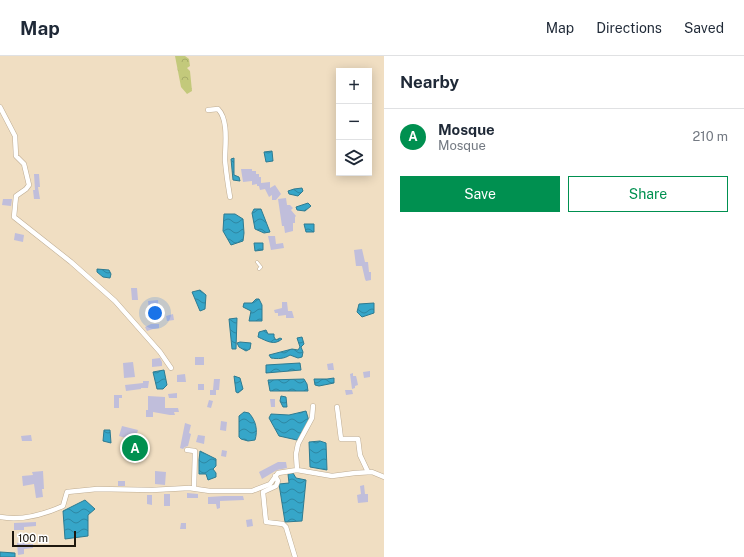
<!DOCTYPE html>
<html lang="en">
<head>
<meta charset="utf-8">
<style>
  :root { --surface:#fff; --page:#f6f6f7; --text:#1f2937; --muted:#747a83; --line:#e0e1e3; --accent:#009050 }
  body { margin:0; font-family:"Public Sans",sans-serif; background:var(--page); color:var(--text) }
  .controls { position:absolute; right:12px; top:12px; display:grid; overflow:hidden; border-radius:0px; box-shadow:0 2px 10px #0003 }
  .controls button { width:36px; height:36px; display:grid; place-items:center; padding:0; border:0; border-bottom:1px solid var(--line); background:var(--surface); color:var(--text); font:20px sans-serif }
  .scale { position:absolute; left:12px; bottom:10px; width:64px; box-sizing:border-box; padding-left:4px; border:2px solid #1d170d; border-top:0; font-size:11px; line-height:14px; white-space:nowrap; color:#1d170d; -webkit-text-stroke:3px #fff; paint-order:stroke }
  .you { position:absolute; left:155px; top:257px; width:14px; height:14px; margin:-10px; border:3px solid #fff; border-radius:50%; background:#1a73e8; box-shadow:0 0 0 6px #1a73e833 }
  .badge { display:grid; place-items:center; width:26px; height:26px; border-radius:50%; background:var(--accent); color:#fff; font-size:13px; font-weight:700 }
  .pin { position:absolute; translate:-50% -50%; border:2px solid #fff; box-shadow:0 1px 4px #0006 }
  .list { margin:0; padding:0; list-style:none }
  h2 { display:flex; justify-content:space-between; align-items:center; height:52px; margin:0; padding:0 16px; font-size:17px }
  h2 small { font-size:13px; font-weight:400; color:var(--muted) }
  .list li { display:grid; grid-template-columns:26px 1fr auto; gap:12px; align-items:center; box-sizing:border-box; height:56px; padding:0 16px; border-top:1px solid var(--line) }
  .list b { display:block; font-size:15px; white-space:nowrap }
  .list p { margin:0; font-size:13px; white-space:nowrap; color:var(--muted) }
  .list em { font-size:13px; font-style:normal; color:var(--muted) }
  .actions { display:flex; gap:8px; padding:12px 16px }
  .actions a { flex:1; padding:9px 0; border:1px solid var(--accent); border-radius:0px; text-align:center; font-size:14px; color:var(--accent) }
  .actions .main { background:var(--accent); color:#fff }
  .icon { flex:none; width:22px; height:22px; fill:none; stroke:currentColor; stroke-width:2; stroke-linecap:round; stroke-linejoin:round }
  .map { position:relative; flex:none; width:384px; height:501px; overflow:hidden }
  header { display:flex; align-items:center; gap:24px; box-sizing:border-box; height:56px; padding:0 20px; background:var(--surface); border-bottom:1px solid var(--line) }
  header strong { font-size:19px }
  nav { display:flex; gap:22px; margin-inline-start:auto; font-size:14px }
  main { display:flex }
  aside { flex:1; background:var(--surface) }
  .map>svg:first-child { display:block }
</style>
</head>
<body>
<header>
<strong>Map</strong>
<nav><a>Map</a><a>Directions</a><a>Saved</a></nav>
</header>
<main>
<div class="map">
<svg width="384" height="501" viewBox="0 0 384 501">
  <defs>
    <pattern id="park-crowns" width="20" height="18" patternUnits="userSpaceOnUse"><rect width="20" height="18" fill="#c3c97b"/><path d="M2 6a3 3 0 1 1 6 0M12 15a3 3 0 1 1 6 0" fill="none" stroke="#a7ac69"/></pattern>
    <pattern id="water-waves" width="16" height="10" patternUnits="userSpaceOnUse"><rect width="16" height="10" fill="#36a6c9"/><path d="M0 5q4-4 8 0t8 0" fill="none" stroke="#2d86a2"/></pattern>
  </defs>
  <rect width="100%" height="100%" fill="#f0dec2"/>
  <path fill="url(#park-crowns)" d="M175,0H185L189,3L190,10L187,12L190,15L192,35L187,38L181,31Z"/>
  <path fill="url(#water-waves)" stroke="#2e7b91" d="M272,95L273,105L266,106L264,96Z
    M234,102V119L239,121L240,125L233,124L231,103Z
    M302,132L303,135L298,140L289,138L288,135L294,133Z
    M308,147L311,150L305,155L297,154L296,151Z
    M254,153H261L270,176L264,177L255,173L252,157Z
    M224,158H235L243,163L244,177L243,185L231,189L223,175Z
    M304,168H314V176H306Z
    M254,187H263V194L255,195Z
    M97,213L109,214L111,218L110,222L103,221L97,216Z
    M200,234L206,239L205,253L200,255L192,236Z
    M256,243H259L262,249V265H249L251,255L243,251L244,247H252Z
    M374,247V257L362,261L357,256L359,248Z
    M237,262L236,293H232L229,263Z
    M266,274L268,278H274V281L276,284L280,282L282,283C274,290 267,285 258,281L259,276Z
    M302,281L304,288L301,291L303,296L302,301L298,302L290,299C284,303 278,303 271,302L269,299L292,293L298,294L300,291L297,282Z
    M240,286L251,287L250,293L246,295L239,291L237,287Z
    M300,307L301,314L266,317V309Z
    M164,314L167,329L163,333H157L153,316Z
    M234,320L240,322L243,333L238,337L236,336Z
    M334,322V327L319,330L315,329L314,323H327Z
    M304,323L307,328L308,335H270L268,324Z
    M281,340L286,341L287,351H283L280,345Z
    M306,355L309,365L304,376L297,384L279,380L269,362L271,358L289,359Z
    M244,356L249,357C256,365 258,374 255,384L248,385L241,383L239,381V360Z
    M104,374H110L111,387L103,385Z
    M320,385L326,387L327,414L310,411L309,386Z
    M200,395L216,403V410L213,413L216,417V421L208,424L206,418H199V404Z
    M293,417L296,422L306,424L302,465L285,466L279,428L289,427L288,418Z
    M85,444L95,453L88,459V480L65,483L63,455Z
    M0,496L15,497V501H0Z"/>
  <path fill="#c0bedb" d="M241,113H252V115H256V118H259V121H261V127L270,126V132L275,129L281,138L276,144H272V139L269,141L265,133L260,134L259,130H257V128L252,129V125L243,126Z
    M34,118H39L40,131H38L40,143H34L33,134H35Z
    M286,142L287,149H290L293,152L291,154L296,160L295,161V167H293V175L285,177L284,170H282L278,143Z
    M3,143H12L11,150L2,149Z
    M15,177L24,179L23,186L14,184Z
    M268,180H275L276,188L283,187L284,192L271,194Z
    M362,193L365,206H368L369,216H371V224L366,225L365,223L362,210H356L354,194Z
    M131,232H137L138,244H132Z
    M158,244L159,260L150,261L148,245Z
    M282,246H287L288,255H292L294,262H286V259L278,260V257H275L274,254L282,252Z
    M173,258L174,264L167,265L166,260Z
    M151,268H159V272L153,273L147,275L145,271Z
    M195,301H204V309H195Z
    M160,302L162,306V310L152,311V303Z
    M133,306L135,321L124,322L123,307Z
    M333,307L334,314H328L327,308Z
    M370,315V321L364,322L363,316Z
    M353,317V320H356L357,324L358,329L355,330V332L352,333L350,318Z
    M185,318L186,326H177V319Z
    M214,323H220L219,334H216V339H210V334H213Z
    M143,325H149L148,332H141V333L126,335L125,329L143,327Z
    M198,328H204V334H198Z
    M345,334H352L353,338L346,339Z
    M177,337V342H169L168,338Z
    M114,339H122V342H119V352H114Z
    M148,340L165,341V352H178L179,356H174L175,359H170L153,356V361H146V354H148Z
    M270,343H275V351H271Z
    M209,344L213,345L211,352L207,351Z
    M221,365L227,366L226,375L220,374Z
    M185,367L191,369L189,377L191,378L188,390L185,391L183,393L180,392Z
    M122,370L138,374L135,384L141,385V400L129,399V383L119,380Z
    M31,379L32,385H22L21,380Z
    M198,379L205,380L204,388L196,386Z
    M222,394L227,395L226,401L221,400Z
    M278,406H286L287,412L277,414L262,423L259,416Z
    M43,415L44,433H42L43,441L36,442L34,428L23,430L22,420L33,419L32,416Z
    M155,415L166,416L165,429L155,428Z
    M118,425H125V430H118Z
    M364,429L365,438H368V446L358,447L357,439L361,438L360,430Z
    M187,437L198,438V442H187Z
    M164,438H170V450H164Z
    M147,439H152V449L147,448Z
    M224,440H243L244,444L220,445V452L217,453L216,448H208V441Z
    M252,463L253,470L247,471L246,464Z
    M36,466V470L24,471V474H14V467Z
    M181,467H186V473H180Z
    M25,486V488H33V492L24,493V498L18,499L17,487Z"/>
  <g fill="none" stroke-linecap="round" stroke-linejoin="round">
    <defs>
      <path id="lane" d="M257,206L261,211L259,213"/>
      <path id="street" d="M0,51L15,80L16,100L24,108L29,129L26,133L16,140L14,161L71,206L115,245L160,296L171,312
        M208,54L218,53C229,64 225,90 225,104C226,116 228,129 230,141
        M337,351L341,383H358L360,399L368,416
        M187,394L195,395L194,432
        M297,414L296,398L298,388L312,362L313,350
        M275,420L278,425L276,430L263,436L266,466L283,468L286,471L295,501
        M0,461C22,465 43,459 63,450L67,436L97,433L152,434L189,432L210,435H252L270,428L278,417L297,414L332,420L355,417L372,416L384,421"/>
    </defs>
    <use href="#lane" stroke="#beac92" stroke-width="3.5"/>
    <use href="#street" stroke="#beac92" stroke-width="5.5"/>
    <use href="#lane" stroke="#fff" stroke-width="2.5"/>
    <use href="#street" stroke="#fff" stroke-width="4.5"/>
  </g>
</svg>
<div class="controls">
<button>+</button>
<button>−</button>
<button><svg class="icon" aria-label="layers" viewBox="0 0 24 24"><path d="M12 4l9 5-9 5-9-5zM3 14l9 5 9-5"/></svg></button>
</div>
<div class="scale">100 m</div>
<div class="you"></div>
<div class="pin badge" style="left:135px;top:392px">A</div>
</div>
<aside>
<h2>Nearby<small></small></h2>
<ul class="list">
<li><span class="badge">A</span><div><b>Mosque</b><p>Mosque</p></div><em>210 m</em></li>
</ul>
<div class="actions"><a class="main">Save</a><a>Share</a></div>
</aside>
</main>
</body>
</html>
